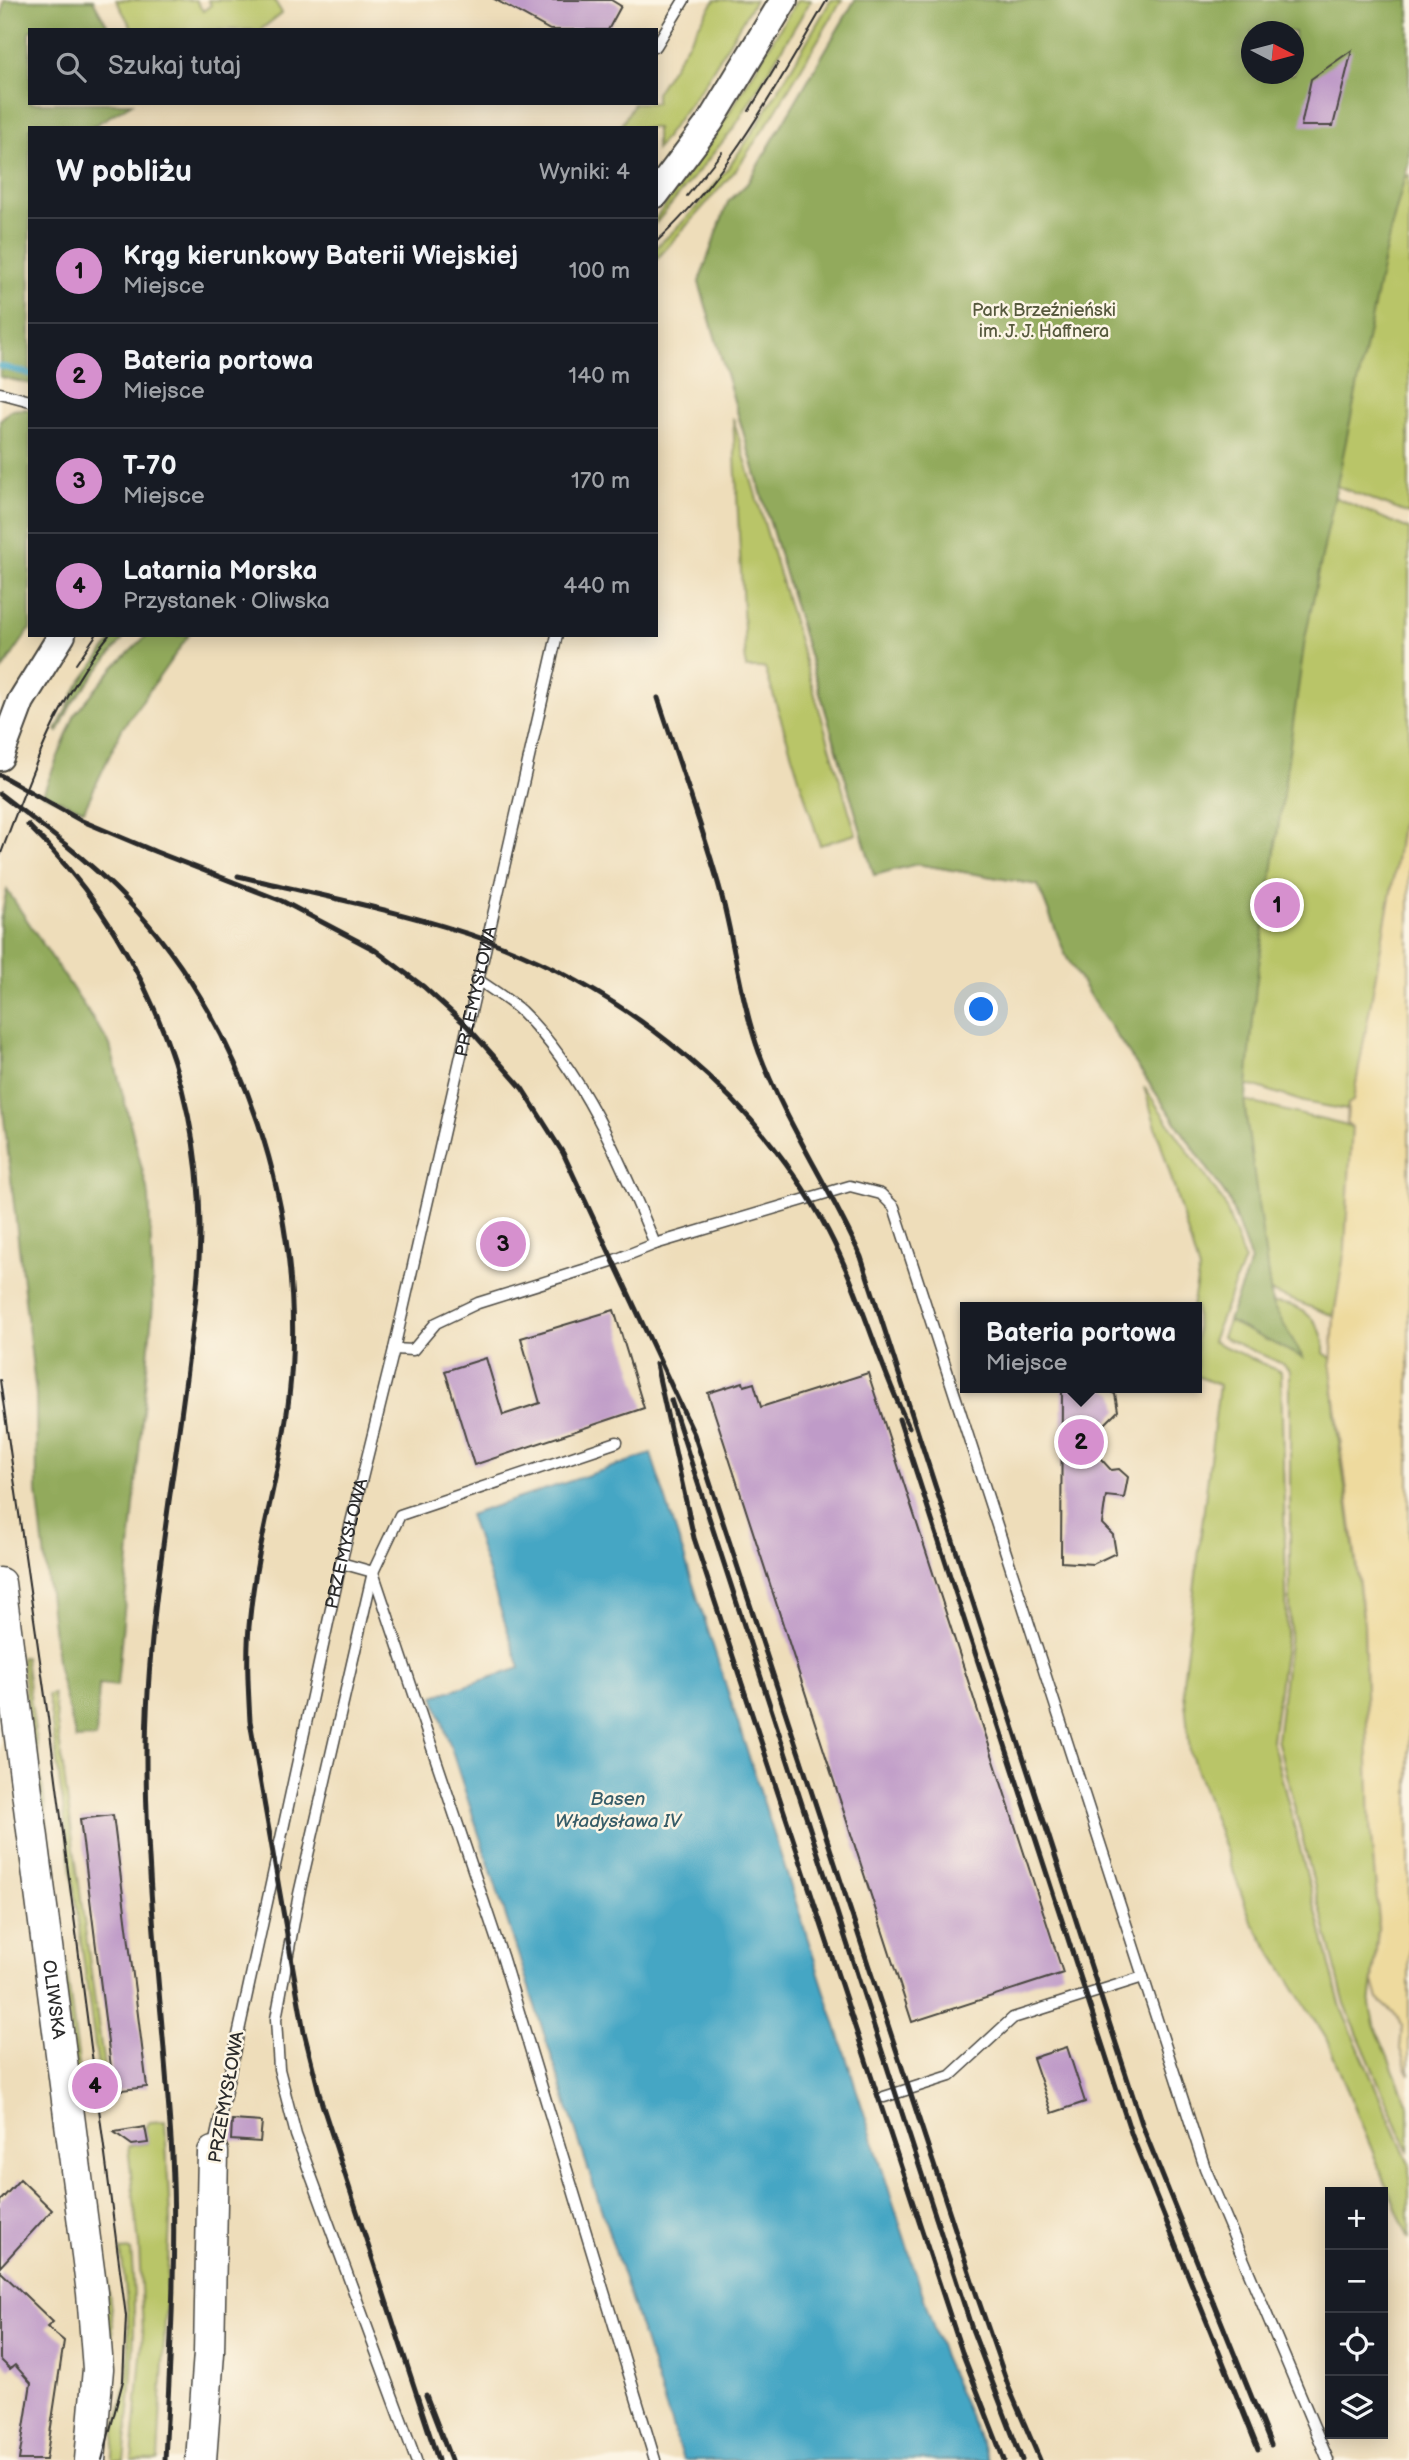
<!DOCTYPE html>
<html lang="pl">
<head>
<meta charset="utf-8">
<style>
  :root { --surface:#171b24; --page:#20242c; --text:#f1f3f6; --muted:#9ea1a6; --line:#363941; --accent:#d690ce }
  body { margin:0; font-family:"Balsamiq Sans",sans-serif; background:var(--page); color:var(--text) }
  .controls { position:absolute; right:21px; bottom:21px; display:grid; overflow:hidden; border-radius:0px; box-shadow:0 4px 18px #0003 }
  .controls button { width:63px; height:63px; display:grid; place-items:center; padding:0; border:0; border-bottom:2px solid var(--line); background:var(--surface); color:var(--text); font:35px sans-serif }
  .compass { position:absolute; left:1241px; top:21px; width:63px; height:63px; border-radius:50%; background:var(--surface); box-shadow:0 4px 18px #0003; rotate:96deg }
  .you { position:absolute; left:982px; top:1010px; width:24px; height:24px; margin:-18px; border:5px solid #fff; border-radius:50%; background:#1a73e8; box-shadow:0 0 0 10px #1a73e833 }
  .badge { display:grid; place-items:center; width:46px; height:46px; border-radius:50%; background:var(--accent); color:#111; font-size:23px; font-weight:700 }
  .pin { position:absolute; translate:-50% -50%; border:4px solid #fff; box-shadow:0 2px 7px #0006 }
  .popup { position:absolute; left:960px; top:1302px; width:242px; height:91px; box-sizing:border-box; display:grid; place-content:center; border-radius:0px; background:var(--surface); filter:drop-shadow(0 2px 5px #0005); font-size:23px; white-space:nowrap; color:var(--muted) }
  .popup b { font-size:26px; color:var(--text) }
  .popup::after { content:''; position:absolute; left:50%; top:100%; margin-left:-14px; border:14px solid transparent; border-top-color:var(--surface) }
  .list { margin:0; padding:0; list-style:none }
  h2 { display:flex; justify-content:space-between; align-items:center; height:91px; margin:0; padding:0 28px; font-size:30px }
  h2 small { font-size:23px; font-weight:400; color:var(--muted) }
  .list li { display:grid; grid-template-columns:46px 1fr auto; gap:21px; align-items:center; box-sizing:border-box; height:105px; padding:0 28px; border-top:2px solid var(--line) }
  .list b { display:block; font-size:26px; white-space:nowrap }
  .list p { margin:0; font-size:23px; white-space:nowrap; color:var(--muted) }
  .list em { font-size:23px; font-style:normal; color:var(--muted) }
  .icon { flex:none; width:38px; height:38px; fill:none; stroke:currentColor; stroke-width:2; stroke-linecap:round; stroke-linejoin:round }
  .map { position:relative; flex:none; width:1409px; height:2460px; overflow:hidden }
  .search { position:absolute; background:var(--surface); box-shadow:0 4px 18px #0003; left:28px; top:28px; width:630px; height:77px; display:flex; align-items:center; gap:18px; box-sizing:border-box; padding:0 24px; border-radius:0px; color:var(--muted); font-size:26px }
  .panel { position:absolute; background:var(--surface); box-shadow:0 4px 18px #0003; left:28px; top:126px; width:630px; height:511px; border-radius:0px }
  .map>svg:first-child { display:block }
</style>
</head>
<body>
<div class="map">
<svg width="1409" height="2460" viewBox="0 0 1409 2460">
  <rect width="100%" height="100%" fill="#fcf5e5"/>
  <filter id="ink" filterUnits="userSpaceOnUse"><feTurbulence type="fractalNoise" baseFrequency=".0143" numOctaves="2"/><feDisplacementMap in="SourceGraphic" scale="14" xChannelSelector="R" yChannelSelector="G"/><feConvolveMatrix kernelMatrix="1 2 1 2 8 2 1 2 1" color-interpolation-filters="sRGB"/></filter>
  <filter id="wash" filterUnits="userSpaceOnUse"><feTurbulence type="fractalNoise" baseFrequency=".00686" numOctaves="4" result="noise"/><feDisplacementMap in="SourceGraphic" scale="28" xChannelSelector="R" yChannelSelector="G"/><feGaussianBlur stdDeviation="1.57" result="paint"/><feColorMatrix in="noise" values="0 0 0 0 0 0 0 0 0 0 0 0 0 0 0 0 0 1.4 0 .05"/><feComposite in="paint" operator="in"/></filter>
  <g filter="url(#wash)">
    <rect width="100%" height="100%" fill="#eeddba"/>
    <path fill="#b9c567" stroke="#727849" stroke-width="2" fill-rule="evenodd" d="M116,0H196L203,11L211,5L208,0H274L282,13L260,30H133Z
      M715,0H755L704,84L656,150V128H620L634,103H656V93Z
      M797,0H811L734,128L656,223V218L712,141Z
      M831,0H842L773,115L736,170L656,260V247C733,182 780,85 831,0Z
      M855,0H1409V161L1405,176L1409,175V514L1337,486L1334,497L1409,529V768L1394,875L1353,1102L1348,1104L1347,1110L1304,1102L1258,1087L1246,1086L1245,1101L1352,1127L1345,1249L1334,1316L1271,1292L1272,1303C1302,1302 1326,1324 1324,1353L1331,1358L1335,1414L1364,1623L1370,1825L1379,1920L1370,2005L1374,2024L1409,2107V2153L1345,2005L1277,1739L1290,1634V1371L1283,1364L1222,1337L1251,1261L1229,1200L1093,1001L1066,956L1038,885L917,864L874,875L699,282L728,202L747,184ZM1252,32H1294V74H1252Z
      M733,418L856,834L820,845L765,668H746Z
      M1144,1087L1224,1203L1244,1260L1212,1341L1281,1372L1287,1631L1272,1740L1341,2008L1409,2164V2240L1326,2038L1251,1920L1190,1752L1183,1682L1219,1385L1197,1376L1196,1307H1192L1199,1271Z
      M21,1657H25L82,2086L78,2087Z
      M53,1694L106,2082L100,2083L48,1695Z
      M165,2121L170,2221L158,2460H132L143,2332L139,2246L128,2146L147,2143L145,2127L150,2122Z
      M131,2250C138,2322 132,2389 124,2460H113C112,2428 125,2401 128,2370C131,2330 126,2290 121,2251Z
      M97,2254H104L113,2325L110,2366Z"/>
    <path fill="#92aa5c" stroke="#5e6a44" stroke-width="2" fill-rule="evenodd" d="M4,0H93L110,30H30V103H132L90,128H30V384L0,377V26Z
      M855,0H1409V161L1386,248L1305,639L1256,986L1245,1109L1272,1304L1303,1358L1228,1321L1251,1261L1229,1200L1093,1001L1066,956L1038,885L917,864L874,875L699,282L728,202L747,184ZM1252,32H1294V74H1252Z
      M26,409L30,411V629L2,670L0,420L11,410Z
      M116,635H126L71,705L58,732L56,730L77,687Z
      M147,635H189L122,729L84,810L43,794L75,714L114,667Z
      M7,890L110,1045L149,1196L153,1304L117,1686L99,1684L96,1738L76,1739L58,1669L37,1492L36,1395L0,1084V921Z"/>
    <path fill="#eeda9e" stroke="#8c8264" stroke-width="2" d="M1409,768V2075L1400,2049L1402,2026L1399,2018L1378,1999L1373,1981L1379,1920L1370,1825L1364,1623L1331,1368L1334,1316L1345,1249L1352,1127L1347,1123L1348,1104L1353,1101L1394,875Z"/>
    <path fill="#44a6c4" stroke="#386878" stroke-width="2" d="M651,1454L943,2357L989,2460H683L434,1696L520,1668L469,1515Z"/>
    <g fill="none" stroke-linecap="round" stroke-linejoin="round">
      <path stroke="#44a6c4" stroke-width="6" d="M0,366L30,374"/>
    </g>
    <g id="blocks">
      <path fill="#bf9bc8" d="M496,0H611L621,6L608,30H550Z
        M1352,50L1333,126H1301L1311,79Z
        M495,1224L515,1226L510,1264L490,1262Z
        M614,1310L644,1408L474,1465L445,1371L486,1358L503,1415L540,1403L521,1338Z
        M868,1373L1063,1973L912,2022L708,1393L743,1382L744,1386L754,1383L761,1407Z
        M1062,1388H1103L1115,1394L1118,1411L1103,1426L1100,1458L1111,1470L1119,1469L1128,1477L1124,1498L1106,1496L1102,1524L1113,1535L1116,1553L1093,1564L1061,1562Z
        M113,1815L147,2087L114,2091L80,1819Z
        M1067,2047L1085,2102L1052,2113L1033,2058Z
        M232,2120L262,2122L260,2142L231,2140Z
        M145,2127L148,2143L132,2145L114,2132Z
        M20,2179L52,2210L0,2267V2201Z
        M0,2271L53,2322L47,2327L64,2341L46,2460H19L31,2383L15,2365L10,2369L0,2359Z"/>
    </g>
  </g>
  <g filter="url(#ink)">
    <use href="#blocks" fill-opacity="0" stroke="#484640" stroke-width="2"/>
    <g fill="none" stroke-linecap="round" stroke-linejoin="round">
      <defs>
        <g id="lane">
          <path d="M656,46L684,0"/>
          <path d="M0,393L30,401"/>
          <path d="M477,979C491,989 508,999 521,1011C584,1072 622,1165 655,1244L850,1186L881,1194L894,1207L1205,2168L1328,2460"/>
          <path d="M394,1349L413,1350L436,1323L478,1303L615,1260L655,1244"/>
          <path d="M341,1563L373,1572L502,1956L655,2460"/>
          <path d="M884,2097L950,2076L1013,2018L1143,1977"/>
          <path id="s1" d="M213,2150L341,1563L394,1349L557,635"/>
          <path d="M416,2460L296,2135L279,2069L276,2019L299,1894L373,1572L400,1515L617,1442"/>
        </g>
        <path id="secondary" d="M656,194L710,122L784,0
          M0,757L21,701L62,635"/>
        <g id="primary">
          <path id="s2" d="M0,1583L92,2293L98,2369L90,2460"/>
          <path d="M201,2460L209,2353L213,2152"/>
        </g>
      </defs>
      <use href="#lane" stroke="#484640" stroke-width="13"/>
      <use href="#secondary" stroke="#484640" stroke-width="30"/>
      <use href="#primary" stroke="#484640" stroke-width="33"/>
      <use href="#lane" stroke="#fff" stroke-width="10"/>
      <use href="#secondary" stroke="#fff" stroke-width="26"/>
      <use href="#primary" stroke="#fff" stroke-width="30"/>
      <path stroke="#2b2b2b" stroke-width="2" d="M749,111L778,63
        M687,196L722,152
        M656,242C730,175 777,85 827,0
        M76,664L96,635
        M0,856C29,779 56,701 109,635
        M0,1380L47,1710L126,2316L123,2381L102,2460"/>
      <path stroke="#2b2b2b" stroke-width="5" d="M658,698C679,764 704,830 722,897C735,948 741,1001 759,1052C786,1124 830,1187 861,1257L1144,2130L1271,2445
        M0,775L80,820L154,851
        M0,794C39,824 79,853 115,888C245,1016 309,1217 289,1397C281,1471 257,1542 250,1616C246,1651 248,1686 250,1721L304,2032L322,2104L438,2460
        M28,825C136,931 199,1074 200,1227C200,1277 192,1328 186,1378C170,1504 146,1631 146,1758C146,1890 164,2023 172,2155C177,2257 170,2359 165,2460
        M146,848L282,901L375,950L424,987L467,1026L522,1088L563,1153L694,1434L977,2296L1009,2388L1040,2460
        M238,876C321,896 408,912 489,941C630,993 758,1098 828,1231C861,1294 878,1363 909,1427
        M656,1364L694,1538L962,2352L1004,2460
        M671,1400L972,2329L1022,2460
        M899,1419L1132,2136L1258,2449
        M426,2395L451,2460"/>
    </g>
  </g>
  <g text-anchor="middle" stroke-width="5" stroke-linejoin="round" paint-order="stroke">
    <g font-size="18" fill="#56593d" stroke="#fcf5e5">
      <text x="1044" y="316">Park Brzeźnieński<tspan x="1044" dy="21">im. J. J. Haffnera</tspan></text>
    </g>
    <g font-size="18" fill="#2b2b2b" stroke="#fcf5e5">
      <text dy="6" stroke="none"><textPath href="#s1" startOffset="1188">PRZEMYSŁOWA</textPath></text>
      <text dy="6" stroke="none"><textPath href="#s1" startOffset="621">PRZEMYSŁOWA</textPath></text>
      <text dy="6" stroke="none"><textPath href="#s2" startOffset="420">OLIWSKA</textPath></text>
      <text transform="translate(226 2097) rotate(-80)" y="6">PRZEMYSŁOWA</text>
    </g>
    <g font-size="19" font-style="italic" fill="#355c68" stroke="#fcf5e5">
      <text x="618" y="1805">Basen<tspan x="618" dy="22">Władysława IV</tspan></text>
    </g>
  </g>
</svg>
<div class="controls">
<button>+</button>
<button>−</button>
<button><svg class="icon" aria-label="locate" viewBox="0 0 24 24"><circle cx="12" cy="12" r="6"/><path d="M12 2v4M12 18v4M2 12h4M18 12h4"/></svg></button>
<button><svg class="icon" aria-label="layers" viewBox="0 0 24 24"><path d="M12 4l9 5-9 5-9-5zM3 14l9 5 9-5"/></svg></button>
</div>
<svg class="compass" viewBox="-18 -18 36 36"><path d="M0-13l5 13h-10z" fill="#e53935"/><path d="M0 13l5-13h-10z" fill="#9ea1a6"/></svg>
<div class="you"></div>
<div class="pin badge" style="left:1277px;top:905px">1</div>
<div class="pin badge" style="left:1081px;top:1442px">2</div>
<div class="popup"><b>Bateria portowa</b>Miejsce</div>
<div class="pin badge" style="left:503px;top:1244px">3</div>
<div class="pin badge" style="left:95px;top:2086px">4</div>
<div class="search"><svg class="icon" aria-label="search" viewBox="0 0 24 24"><circle cx="10" cy="10" r="6"/><path d="M15 15l6 6"/></svg>Szukaj tutaj</div>
<section class="panel">
<h2>W pobliżu<small>Wyniki: 4</small></h2>
<ul class="list">
<li><span class="badge">1</span><div><b>Krąg kierunkowy Baterii Wiejskiej</b><p>Miejsce</p></div><em>100 m</em></li>
<li><span class="badge">2</span><div><b>Bateria portowa</b><p>Miejsce</p></div><em>140 m</em></li>
<li><span class="badge">3</span><div><b>T-70</b><p>Miejsce</p></div><em>170 m</em></li>
<li><span class="badge">4</span><div><b>Latarnia Morska</b><p>Przystanek · Oliwska</p></div><em>440 m</em></li>
</ul>
</section>
</div>
</body>
</html>
